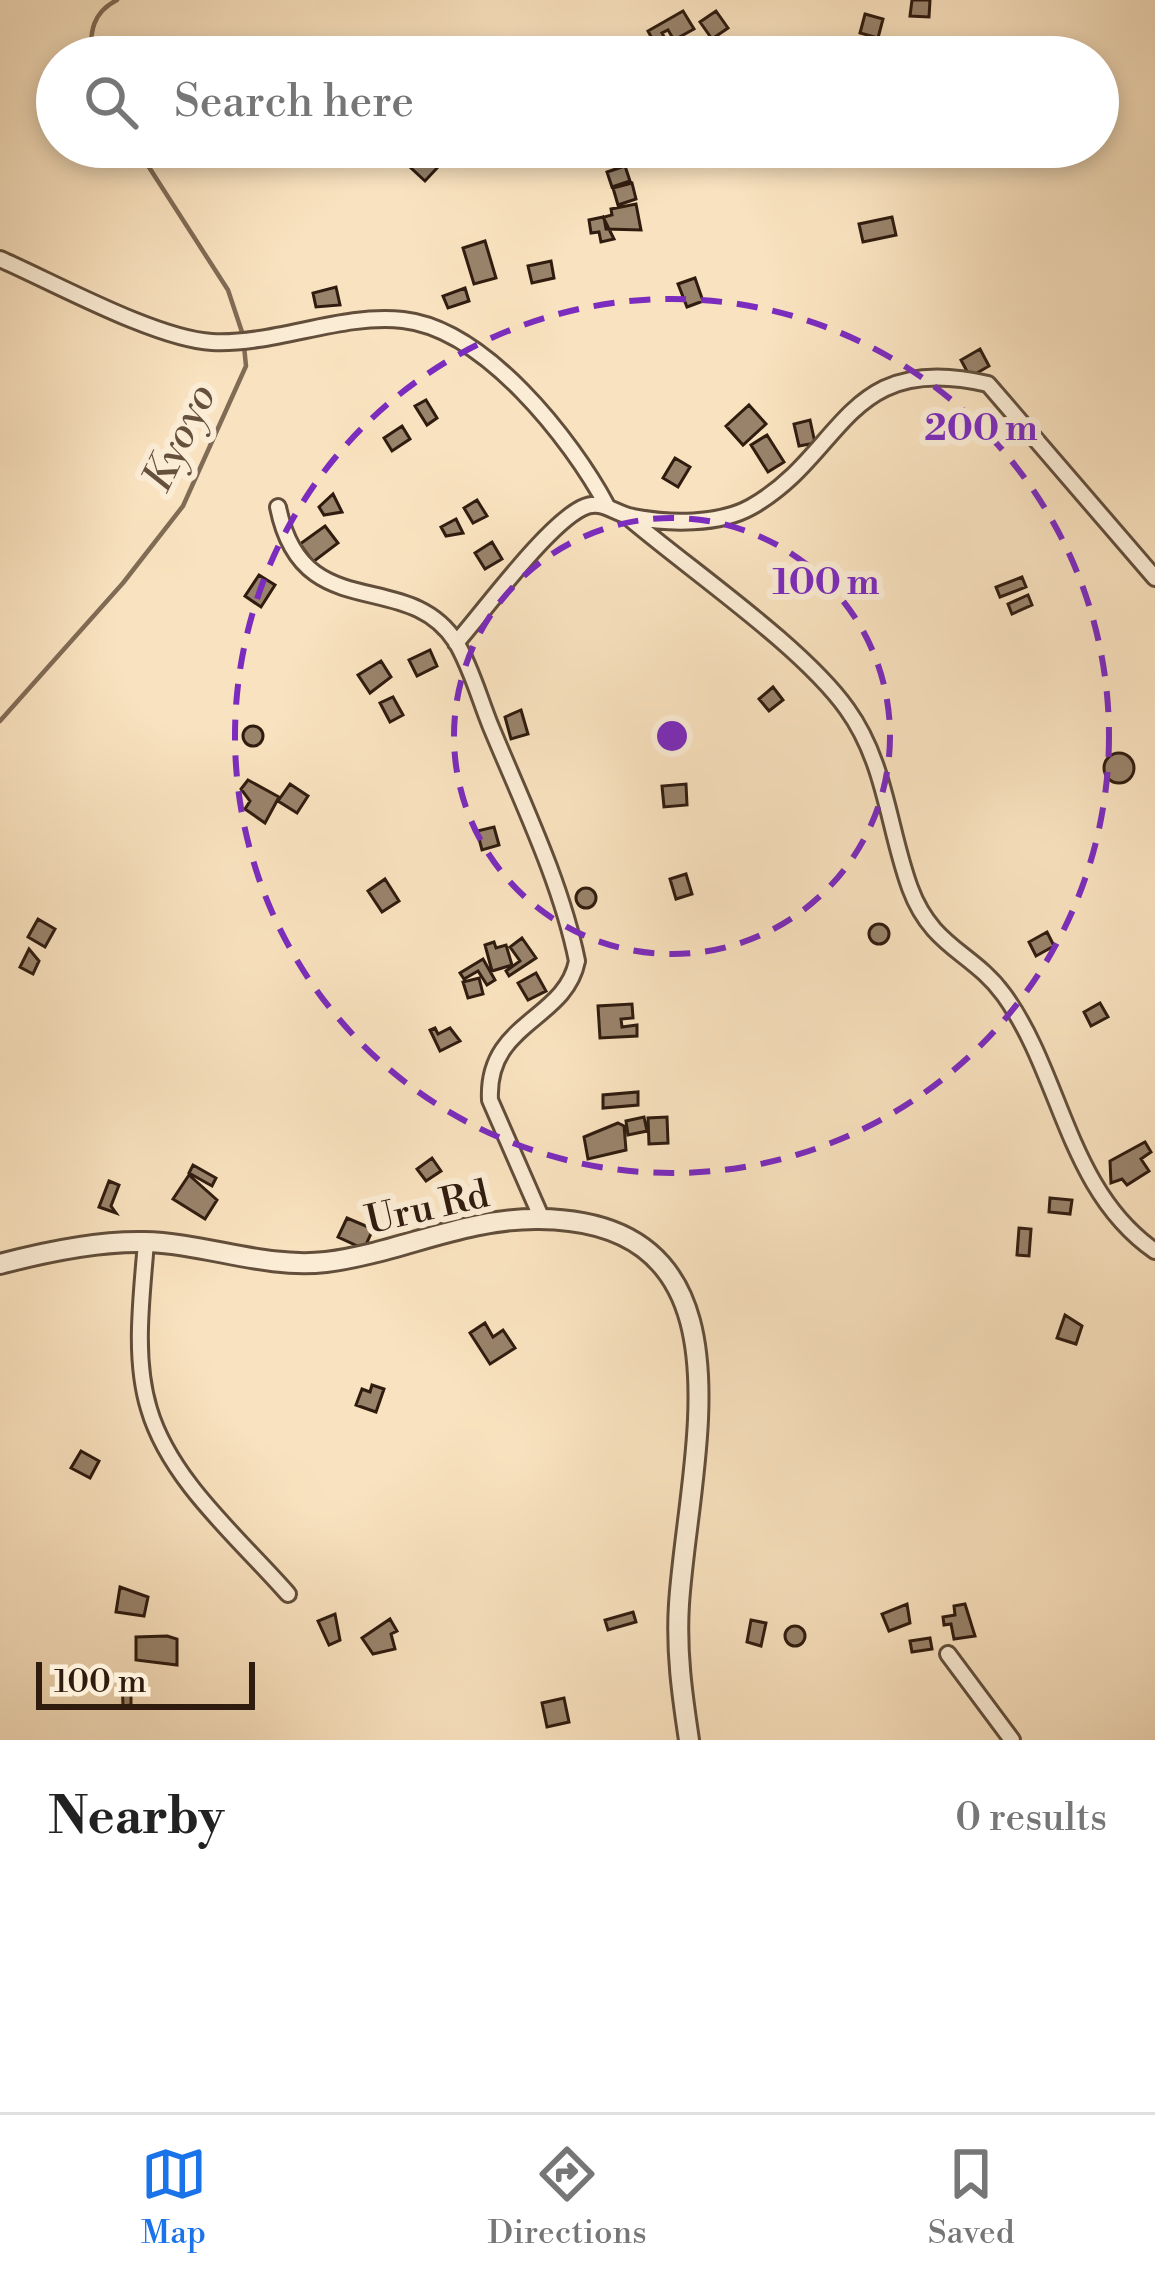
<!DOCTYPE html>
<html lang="en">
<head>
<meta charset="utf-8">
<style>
  :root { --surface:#fff; --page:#f2f2f2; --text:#222; --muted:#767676; --line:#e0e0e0; --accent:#1a73e8 }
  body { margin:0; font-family:"Libre Bodoni",serif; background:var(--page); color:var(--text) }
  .scale { position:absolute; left:36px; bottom:30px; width:219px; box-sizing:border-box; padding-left:12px; border:6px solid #301c0f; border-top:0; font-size:33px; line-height:42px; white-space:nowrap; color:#301c0f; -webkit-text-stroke:9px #fbecd5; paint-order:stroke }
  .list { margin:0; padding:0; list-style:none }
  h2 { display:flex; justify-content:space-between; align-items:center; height:156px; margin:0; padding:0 48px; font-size:51px }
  h2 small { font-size:39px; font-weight:400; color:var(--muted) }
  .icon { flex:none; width:66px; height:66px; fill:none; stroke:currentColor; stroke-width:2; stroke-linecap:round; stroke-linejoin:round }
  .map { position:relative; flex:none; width:1155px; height:1740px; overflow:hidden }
  .search { position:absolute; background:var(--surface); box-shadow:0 6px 18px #0003; left:36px; right:36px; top:36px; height:132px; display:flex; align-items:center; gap:30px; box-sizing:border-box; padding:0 42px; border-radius:66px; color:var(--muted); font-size:45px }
  .sheet { height:372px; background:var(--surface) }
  nav { display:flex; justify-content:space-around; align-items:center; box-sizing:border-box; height:168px; border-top:3px solid var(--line); background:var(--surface); font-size:33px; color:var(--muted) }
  nav a { display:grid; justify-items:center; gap:6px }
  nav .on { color:var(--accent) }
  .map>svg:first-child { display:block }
</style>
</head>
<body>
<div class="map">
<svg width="1155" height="1740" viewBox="0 0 1155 1740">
  <rect width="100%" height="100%" fill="#f9e2bf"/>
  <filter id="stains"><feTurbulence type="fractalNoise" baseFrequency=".00167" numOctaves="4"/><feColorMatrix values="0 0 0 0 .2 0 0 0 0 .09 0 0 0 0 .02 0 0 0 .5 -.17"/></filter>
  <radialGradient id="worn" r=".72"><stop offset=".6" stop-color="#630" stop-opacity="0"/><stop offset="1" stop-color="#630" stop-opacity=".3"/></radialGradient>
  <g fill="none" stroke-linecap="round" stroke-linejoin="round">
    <path stroke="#806b55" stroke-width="4.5" d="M92,57C89,32 93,12 117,0
      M136,147L228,290L243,335
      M0,721L123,583L183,506L246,366L244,346"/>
  </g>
  <path fill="#99836b" stroke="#301c0f" stroke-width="3" d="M912,0H930L929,17L910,16Z
    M683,11L694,29L674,40L668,30L662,33L668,44H655L648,31Z
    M716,11L728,28L712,39L700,22Z
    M865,14L883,19L878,38L860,33Z
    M424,155L437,168L425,181L411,168Z
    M625,166L630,181L612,187L607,172Z
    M632,183L636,199L618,205L613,188Z
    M636,204L641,230L606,229L604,217L612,215L611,209Z
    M603,217L614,239L601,242L599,232L591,233L589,220Z
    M892,217L896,235L863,242L859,224Z
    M485,241L496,278L474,284L463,248Z
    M551,261L554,278L532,283L528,266Z
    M695,278L703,301L687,307L678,284Z
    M336,287L340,305L316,307L313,293Z
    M465,288L469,301L448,308L443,296Z
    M980,349L989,366L970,377L961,360Z
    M426,400L437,418L427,425L415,406Z
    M749,405L766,424L743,445L726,426Z
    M810,420L815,443L799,446L794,424Z
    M402,426L410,439L392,451L384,438Z
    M767,435L784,462L768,472L751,445Z
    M675,458L690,467L678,487L663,478Z
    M333,494L342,512L324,515L319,507Z
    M477,500L487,516L473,523L464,508Z
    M456,519L463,533L446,536L441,527Z
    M325,526L338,543L313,562L300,544Z
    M492,542L502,559L485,569L475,553Z
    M259,575L275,585L261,607L245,596Z
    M1022,577L1026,587L1000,597L996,587Z
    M1028,595L1032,605L1012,614L1008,604Z
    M430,650L437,666L417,676L409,660Z
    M381,661L391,677L370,693L358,675Z
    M773,687L783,700L769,711L759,699Z
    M393,697L403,715L390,722L380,703Z
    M521,710L528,734L511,739L505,717Z
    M243 736a10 10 0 1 1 20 0a10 10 0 1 1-20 0Z
    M1104 768a15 15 0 1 1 30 0a15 15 0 1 1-30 0Z
    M248,780L279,797L265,823L245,809L250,801L241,789Z
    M290,784L308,796L297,813L278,801Z
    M686,784L687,805L664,807L662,786Z
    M494,827L499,845L482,850L477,831Z
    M686,874L692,894L676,899L670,879Z
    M385,879L399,901L382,912L368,891Z
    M576 898a10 10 0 1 1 20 0a10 10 0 1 1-20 0Z
    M38,919L55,929L45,947L28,937Z
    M869 934a10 10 0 1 1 20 0a10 10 0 1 1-20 0Z
    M1047,932L1054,946L1036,956L1029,942Z
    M522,938L536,958L509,976L506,971L520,961L510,947Z
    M494,942L496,948L506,945L512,965L492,971L485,945Z
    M29,949L39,961L33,974L20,967Z
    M483,959L495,980L487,985L478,971L464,979L460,973Z
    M536,973L546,991L528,1000L518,983Z
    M479,978L483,994L468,998L463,982Z
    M1100,1003L1108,1017L1091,1026L1084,1012Z
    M632,1004L633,1018L621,1019L622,1027L637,1025V1036L600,1038L598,1006Z
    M435,1028L438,1034L450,1028L460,1041L440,1051L430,1030Z
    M638,1092V1105L603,1108V1095Z
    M644,1117L647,1131L628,1135L626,1121Z
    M667,1117L668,1143L649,1144L648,1118Z
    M618,1123L624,1126L626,1150L588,1159L584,1137Z
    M1145,1142L1151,1152L1141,1159L1149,1171L1127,1185L1122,1179L1111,1183L1110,1161Z
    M432,1158L441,1171L426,1181L417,1169Z
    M193,1165L216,1178L212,1186L189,1173Z
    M189,1175L217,1200L205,1219L173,1199Z
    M109,1181L119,1185L111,1206L116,1213L99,1207Z
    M1050,1198L1072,1200L1070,1214L1049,1212Z
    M347,1218L373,1229L364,1249L338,1237Z
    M1019,1228L1031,1229L1029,1256L1017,1255Z
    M1065,1315L1082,1326L1076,1344L1057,1338Z
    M485,1323L493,1337L503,1330L515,1348L490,1364L470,1333Z
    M372,1385L384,1389L376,1412L356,1405L362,1389L370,1392Z
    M81,1451L99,1461L90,1478L71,1468Z
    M120,1587L148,1597L144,1616L116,1612Z
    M907,1604L910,1623L889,1631L882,1614Z
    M965,1604L975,1636L954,1639L951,1624L944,1625L943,1617L955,1615L954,1606Z
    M633,1612L636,1622L608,1630L605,1620Z
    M335,1614L340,1640L329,1645L318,1621Z
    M390,1619L397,1631L391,1634L395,1649L373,1654L362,1638Z
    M751,1620L766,1623L761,1646L747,1642Z
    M785 1636a10 10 0 1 1 20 0a10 10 0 1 1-20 0Z
    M167,1636L177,1639V1665L136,1660V1637Z
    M930,1638L932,1649L912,1652L910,1641Z
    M122,1677H131V1705L123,1706Z
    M564,1698L569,1722L547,1727L542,1703Z"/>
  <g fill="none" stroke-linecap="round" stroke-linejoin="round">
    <defs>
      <path id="minor" d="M0,259C55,283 156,339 212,342C276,345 341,313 403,320C485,329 571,439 607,506
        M278,507C302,628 407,566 456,642C471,667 480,700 491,727C522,802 561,882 577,961C565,1021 486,1022 490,1100L542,1219
        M628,517C690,570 802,646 847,709C886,763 888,828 910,888C932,948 973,952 1004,995C1062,1075 1067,1190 1155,1251
        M456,643C485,610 546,526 582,508C602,498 614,514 633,517C669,524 719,525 751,507C845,454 844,350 988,384L1155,578
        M146,1242C142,1295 133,1357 149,1409C170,1481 240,1539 288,1594
        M948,1654L1012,1740"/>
      <path id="tertiary" d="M0,1264C45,1252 98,1241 144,1242C205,1243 264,1269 326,1262C399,1253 463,1218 539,1219C764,1221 688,1461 679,1604C676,1651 682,1694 689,1740"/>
    </defs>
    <use href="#minor" stroke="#624e3b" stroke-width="20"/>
    <use href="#tertiary" stroke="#624e3b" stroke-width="24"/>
    <use href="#minor" stroke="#fbecd5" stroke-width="14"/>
    <use href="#tertiary" stroke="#fbecd5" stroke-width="18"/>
  </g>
  <g fill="none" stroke="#7b2cbf" stroke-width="6" stroke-dasharray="21 15">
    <circle cx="672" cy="736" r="218"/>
    <circle cx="672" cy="736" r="437"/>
  </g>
  <g text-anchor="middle" stroke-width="12" stroke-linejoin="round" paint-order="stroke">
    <g font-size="39" fill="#301c0f" stroke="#fbecd5">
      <text transform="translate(427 1206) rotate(-13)" y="14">Uru Rd</text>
    </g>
    <g font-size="42" font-style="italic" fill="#65503d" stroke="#fbecd5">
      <text transform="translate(178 437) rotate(-64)" y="15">Kyoyo</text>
    </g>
  </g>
  <circle cx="672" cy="736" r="18" fill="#7b2cbf" stroke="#fbecd5" stroke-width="6"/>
  <g font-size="36" text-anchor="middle" font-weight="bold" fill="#7b2cbf" stroke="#fbecd5" stroke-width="12" stroke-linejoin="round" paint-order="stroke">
    <text x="981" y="440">200 m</text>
    <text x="826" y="594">100 m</text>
  </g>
  <rect width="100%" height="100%" filter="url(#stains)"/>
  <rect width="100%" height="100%" fill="url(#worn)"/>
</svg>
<div class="scale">100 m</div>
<div class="search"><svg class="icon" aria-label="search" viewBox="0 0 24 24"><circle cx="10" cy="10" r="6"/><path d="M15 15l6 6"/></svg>Search here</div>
</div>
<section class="sheet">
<h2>Nearby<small>0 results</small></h2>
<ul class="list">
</ul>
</section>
<nav>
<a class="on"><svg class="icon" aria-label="map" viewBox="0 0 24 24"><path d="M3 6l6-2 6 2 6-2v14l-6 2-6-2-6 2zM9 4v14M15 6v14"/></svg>Map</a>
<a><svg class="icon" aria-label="directions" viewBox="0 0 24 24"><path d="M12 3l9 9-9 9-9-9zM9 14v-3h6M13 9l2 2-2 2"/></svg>Directions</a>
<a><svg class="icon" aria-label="saved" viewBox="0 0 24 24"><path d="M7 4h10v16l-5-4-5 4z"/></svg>Saved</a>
</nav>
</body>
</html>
